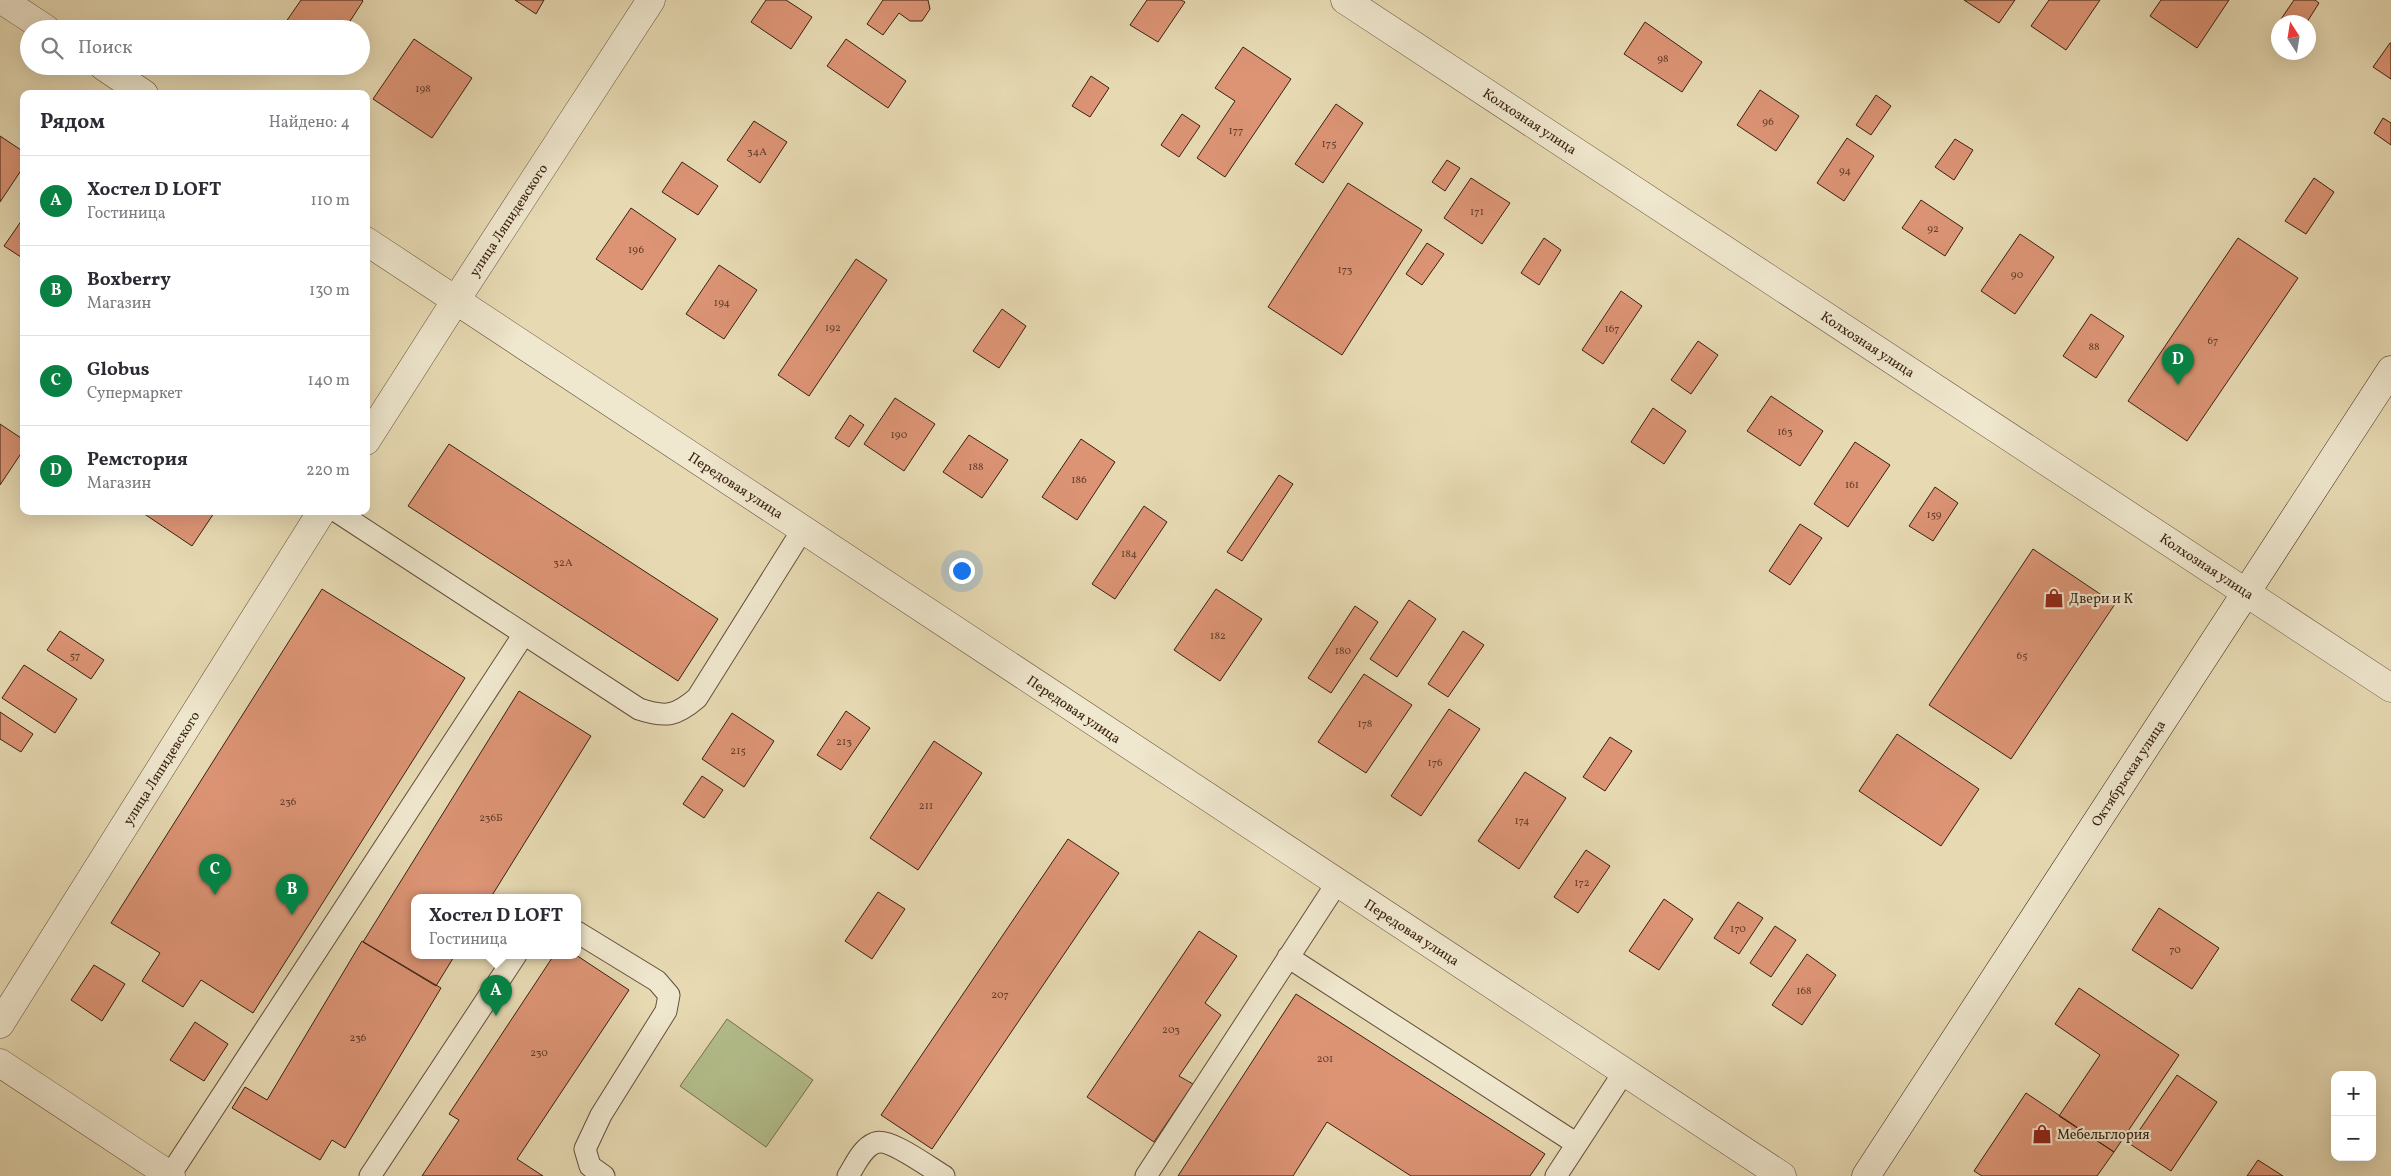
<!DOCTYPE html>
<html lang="ru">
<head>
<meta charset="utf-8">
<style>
  :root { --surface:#fff; --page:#f2f2f3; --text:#2b2b33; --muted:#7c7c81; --line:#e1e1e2; --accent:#0b8043 }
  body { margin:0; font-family:Vollkorn,serif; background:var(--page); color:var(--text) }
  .controls { position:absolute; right:15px; bottom:15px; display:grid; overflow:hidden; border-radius:10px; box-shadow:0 5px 20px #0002 }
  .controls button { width:45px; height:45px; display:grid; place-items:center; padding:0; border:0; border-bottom:1px solid var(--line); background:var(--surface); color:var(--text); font:25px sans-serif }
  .compass { position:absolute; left:2271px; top:15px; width:45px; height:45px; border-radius:50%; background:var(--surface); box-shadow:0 5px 20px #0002; rotate:348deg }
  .you { position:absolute; left:961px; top:570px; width:18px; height:18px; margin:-12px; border:4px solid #fff; border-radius:50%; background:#1a73e8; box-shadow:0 0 0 8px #1a73e833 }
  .badge { display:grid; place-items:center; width:32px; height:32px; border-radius:50%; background:var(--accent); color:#fff; font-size:16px; font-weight:700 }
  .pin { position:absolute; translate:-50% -41px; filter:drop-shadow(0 1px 2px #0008) }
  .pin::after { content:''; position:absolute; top:26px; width:18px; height:15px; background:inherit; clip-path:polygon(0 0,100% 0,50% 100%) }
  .popup { position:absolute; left:411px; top:894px; width:170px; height:65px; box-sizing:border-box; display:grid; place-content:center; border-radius:10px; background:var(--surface); filter:drop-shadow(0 1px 4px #0005); font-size:16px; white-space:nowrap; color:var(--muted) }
  .popup b { font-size:19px; color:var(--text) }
  .popup::after { content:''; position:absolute; left:50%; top:100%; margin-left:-10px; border:10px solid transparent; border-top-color:var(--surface) }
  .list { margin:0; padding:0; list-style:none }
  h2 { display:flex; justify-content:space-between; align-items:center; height:65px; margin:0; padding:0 20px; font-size:21px }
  h2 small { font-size:16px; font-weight:400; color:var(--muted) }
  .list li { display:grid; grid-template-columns:32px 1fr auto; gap:15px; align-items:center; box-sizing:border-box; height:90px; padding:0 20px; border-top:1px solid var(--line) }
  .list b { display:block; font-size:19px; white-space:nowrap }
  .list p { margin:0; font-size:16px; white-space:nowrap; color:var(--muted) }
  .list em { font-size:16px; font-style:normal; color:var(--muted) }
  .icon { flex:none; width:28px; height:28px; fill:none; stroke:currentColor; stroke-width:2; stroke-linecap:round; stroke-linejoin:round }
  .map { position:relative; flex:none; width:2391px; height:1176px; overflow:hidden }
  .search { position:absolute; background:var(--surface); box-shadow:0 5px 20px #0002; left:20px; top:20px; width:350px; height:55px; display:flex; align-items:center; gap:12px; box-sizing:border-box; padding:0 18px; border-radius:28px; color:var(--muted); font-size:19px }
  .panel { position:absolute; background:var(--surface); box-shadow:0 5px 20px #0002; left:20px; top:90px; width:350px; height:425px; border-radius:10px }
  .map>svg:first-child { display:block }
</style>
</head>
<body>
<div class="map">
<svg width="2391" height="1176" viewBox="0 0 2391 1176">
  <rect width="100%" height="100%" fill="#e7dab3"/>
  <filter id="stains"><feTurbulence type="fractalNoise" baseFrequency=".004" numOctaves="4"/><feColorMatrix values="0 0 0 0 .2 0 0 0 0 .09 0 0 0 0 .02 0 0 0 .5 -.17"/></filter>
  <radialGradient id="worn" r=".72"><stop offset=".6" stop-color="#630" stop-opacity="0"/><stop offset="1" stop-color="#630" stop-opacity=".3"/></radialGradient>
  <path fill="#b4c08e" stroke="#767050" d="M727,1019L813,1080L766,1147L680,1086Z"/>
  <path fill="#dc9475" stroke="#392011" d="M301,0H362L363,1L345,29H281Z
    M515,0H544L536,14Z
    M766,0H786L812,17L791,49L751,22Z
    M883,0H928L930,9L922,21H910L899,13L883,35L867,24Z
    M1147,0H1181L1185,2L1158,42L1130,25Z
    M1964,0H2015L1999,23Z
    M2049,0H2100L2066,50L2031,26Z
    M2161,0H2229L2197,48L2150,16Z
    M2294,0H2315L2319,3L2307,22H2279Z
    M1645,22L1702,62L1682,92L1624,54Z
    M414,39L472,78L432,138L373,99Z
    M846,39L906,81L888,108L827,66Z
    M2390,43H2391V79L2373,67Z
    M1243,47L1291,79L1225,177L1197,158L1235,101L1215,88Z
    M1091,76L1109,88L1090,117L1072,106Z
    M1760,90L1799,116L1776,151L1737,125Z
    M1876,95L1891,106L1871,135L1856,125Z
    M1336,104L1363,123L1323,183L1295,164Z
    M1182,114L1200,126L1179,157L1161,145Z
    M2383,118L2391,123V145L2374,133Z
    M754,121L787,142L760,183L727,160Z
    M0,136L24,152V166L0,202Z
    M1847,138L1874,156L1844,201L1817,183Z
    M1955,139L1973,150L1954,180L1935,167Z
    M1447,160L1460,168L1445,191L1432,182Z
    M682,162L718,186L698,215L662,192Z
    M1471,178L1510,203L1482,244L1444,218Z
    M2314,178L2334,192L2306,234L2285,221Z
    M1348,183L1422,230L1342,355L1268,307Z
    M1921,200L1963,228L1945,256L1902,228Z
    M631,208L676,239L642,290L596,259Z
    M24,217V259L4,246Z
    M2020,234L2054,257L2015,314L1981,291Z
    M1544,238L1561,250L1539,285L1521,273Z
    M2238,238L2298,278L2187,441L2128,401Z
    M1427,243L1444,254L1422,285L1406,274Z
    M856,259L887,280L809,396L778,375Z
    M719,265L757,290L724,339L686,314Z
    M1621,291L1642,306L1603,364L1582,350Z
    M1002,309L1026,326L999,368L973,351Z
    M2091,314L2124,336L2096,378L2063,356Z
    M1698,341L1718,355L1691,394L1671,380Z
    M1771,396L1823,431L1800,466L1747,431Z
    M895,398L935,424L904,471L864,444Z
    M1653,408L1686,431L1664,464L1631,442Z
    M850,415L864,425L849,447L835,438Z
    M0,424L24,440V449L0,485Z
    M969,435L1008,460L982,498L943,472Z
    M1081,439L1115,462L1077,520L1042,497Z
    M1855,442L1890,465L1848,527L1814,504Z
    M449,444L718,619L678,681L408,506Z
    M1279,475L1293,484L1242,561L1227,552Z
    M1935,487L1958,503L1933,541L1909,526Z
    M1144,506L1167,522L1115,599L1092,584Z
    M140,511H212L214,513L192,546Z
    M1800,524L1822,538L1790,585L1769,571Z
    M2033,549L2115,604L2011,759L1929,705Z
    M322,589L465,678L253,1013L201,980L183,1007L142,981L160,953L111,923Z
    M1216,589L1262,619L1220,681L1174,650Z
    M1409,600L1436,619L1397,677L1370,659Z
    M1355,606L1378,622L1331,693L1308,678Z
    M60,631L104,660L91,679L47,650Z
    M1463,631L1484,645L1448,697L1428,684Z
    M24,665L77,699L55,733L2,698Z
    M1364,674L1412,705L1366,773L1318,742Z
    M519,691L591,736L491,897H415V955H455L436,986L363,942Z
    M1449,709L1480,729L1421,816L1391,796Z
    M846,711L870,728L841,770L817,755Z
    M0,712L33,734L21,752L0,739Z
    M732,713L774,741L744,787L702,759Z
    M1897,734L1979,789L1941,846L1859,791Z
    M1610,737L1632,751L1605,791L1583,777Z
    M934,741L982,773L918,870L870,838Z
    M1525,772L1566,798L1519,869L1478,841Z
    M702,776L723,790L704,818L683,804Z
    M1068,839L1119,873L932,1149L881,1115Z
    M1586,850L1610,866L1578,913L1554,897Z
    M878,892L905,909L872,959L845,941Z
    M1664,899L1693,919L1659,970L1629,951Z
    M1738,902L1763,918L1739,954L1714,938Z
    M2159,908L2219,948L2192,989L2132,950Z
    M1775,926L1796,940L1771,977L1750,963Z
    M1199,931L1237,956L1205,1003L1221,1015L1179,1076L1193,1084L1154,1142L1087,1097Z
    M362,941L441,988L345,1148L332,1140L320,1160L232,1108L245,1087L267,1100Z
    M1807,954L1836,975L1802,1025L1772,1005Z
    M554,955H576L629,990L517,1159L543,1176H422L459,1120L449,1114Z
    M94,965L125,984L102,1021L71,1000Z
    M2079,988L2179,1055L2114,1152L2059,1116L2100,1055L2055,1024Z
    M1296,994L1545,1154L1530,1176H1411L1327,1122L1293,1176H1178Z
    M195,1022L228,1044L204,1081L170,1060Z
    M2177,1075L2217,1102L2171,1171L2130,1144Z
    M2026,1093L2114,1152L2097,1176H1982L1974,1171Z
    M2258,1160L2283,1176H2247Z"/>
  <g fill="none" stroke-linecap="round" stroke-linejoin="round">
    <defs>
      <path id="service" d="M336,511L639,709C666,718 676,716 697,698L803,529
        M577,932L657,981L669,995L666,1011L601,1115L585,1149L590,1166L604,1176
        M1288,957L1577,1144
        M170,1175L524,634
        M370,1176L516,955
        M848,1176C855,1165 862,1148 875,1143C889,1137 930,1168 944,1176
        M1146,1176L1337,883
        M1556,1176L1624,1072"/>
      <path id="minor" d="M2,0L46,29
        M1345,0L2391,688
        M103,66L144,94
        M366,241L1782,1176
        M366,441L456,300L651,0
        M0,1024L322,511"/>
      <path id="tertiary" d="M0,1063L171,1176"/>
      <path id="secondary" d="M1866,1176L2391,370"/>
    </defs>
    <use href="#service" stroke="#644e3a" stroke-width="23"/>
    <use href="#minor" stroke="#644e3a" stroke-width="29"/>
    <use href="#tertiary" stroke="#644e3a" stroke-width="29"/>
    <use href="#secondary" stroke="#392011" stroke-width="29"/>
    <use href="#service" stroke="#efe7ce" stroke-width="21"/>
    <use href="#minor" stroke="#efe7ce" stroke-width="28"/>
    <use href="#tertiary" stroke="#efe7ce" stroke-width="28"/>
    <use href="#secondary" stroke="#efe7ce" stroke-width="28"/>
  </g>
  <defs>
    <symbol id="shop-bare" viewBox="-9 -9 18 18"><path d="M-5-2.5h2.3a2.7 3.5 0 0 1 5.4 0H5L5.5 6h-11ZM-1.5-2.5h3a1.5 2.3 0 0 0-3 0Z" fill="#8f2418" stroke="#efe7ce" stroke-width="2.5" paint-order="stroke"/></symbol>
  </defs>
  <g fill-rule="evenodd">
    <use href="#shop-bare" x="2040" y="584" width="28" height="28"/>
    <use href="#shop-bare" x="2028" y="1120" width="28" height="28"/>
  </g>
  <g text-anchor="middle" stroke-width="4.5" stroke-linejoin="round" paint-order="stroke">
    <g font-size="11" fill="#623d2a">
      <text x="1663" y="62">98</text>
      <text x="423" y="92">198</text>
      <text x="1768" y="125">96</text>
      <text x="1236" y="134">177</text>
      <text x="1329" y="147">175</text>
      <text x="757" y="155">34А</text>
      <text x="1845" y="174">94</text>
      <text x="1477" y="215">171</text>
      <text x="1933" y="232">92</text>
      <text x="636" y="253">196</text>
      <text x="1345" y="273">173</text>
      <text x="2017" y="278">90</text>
      <text x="722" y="306">194</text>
      <text x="833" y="331">192</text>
      <text x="1612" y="332">167</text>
      <text x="2213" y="344">67</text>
      <text x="2094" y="350">88</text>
      <text x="1785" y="435">163</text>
      <text x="899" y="438">190</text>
      <text x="976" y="470">188</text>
      <text x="1079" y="483">186</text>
      <text x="1852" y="488">161</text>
      <text x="1934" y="518">159</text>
      <text x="1129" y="557">184</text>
      <text x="563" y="566">32А</text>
      <text x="1218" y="639">182</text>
      <text x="1343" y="654">180</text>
      <text x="75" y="659">57</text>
      <text x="2022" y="659">65</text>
      <text x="1365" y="727">178</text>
      <text x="844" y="745">213</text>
      <text x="738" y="754">215</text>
      <text x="1435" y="766">176</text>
      <text x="288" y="805">236</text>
      <text x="926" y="809">211</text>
      <text x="491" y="821">236Б</text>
      <text x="1522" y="824">174</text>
      <text x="1582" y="886">172</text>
      <text x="1738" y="932">170</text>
      <text x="2175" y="953">70</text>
      <text x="1804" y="994">168</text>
      <text x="1000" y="998">207</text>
      <text x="1171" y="1033">203</text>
      <text x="358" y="1041">236</text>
      <text x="539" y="1056">230</text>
      <text x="1325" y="1062">201</text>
    </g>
    <g font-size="14" fill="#392011" stroke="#efe7ce">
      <text transform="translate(1530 121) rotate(33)" y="5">Колхозная улица</text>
      <text transform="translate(508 220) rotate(-57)" y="5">улица Ляпидевского</text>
      <text transform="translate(1868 344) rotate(33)" y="5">Колхозная улица</text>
      <text transform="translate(736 485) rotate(33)" y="5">Передовая улица</text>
      <text transform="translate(2207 566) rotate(33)" y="5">Колхозная улица</text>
      <text transform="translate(1074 709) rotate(34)" y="5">Передовая улица</text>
      <text transform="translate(161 768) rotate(-58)" y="5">улица Ляпидевского</text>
      <text transform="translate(2128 773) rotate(-57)" y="5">Октябрьская улица</text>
      <text transform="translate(1412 932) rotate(33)" y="5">Передовая улица</text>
    </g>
    <g font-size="14" fill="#392011" stroke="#efe7ce" text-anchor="start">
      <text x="2069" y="603">Двери и К</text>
      <text x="2057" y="1139">Мебельглория</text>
    </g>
  </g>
  <rect width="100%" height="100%" filter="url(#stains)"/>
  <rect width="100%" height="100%" fill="url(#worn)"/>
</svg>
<div class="controls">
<button>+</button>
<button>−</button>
</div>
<svg class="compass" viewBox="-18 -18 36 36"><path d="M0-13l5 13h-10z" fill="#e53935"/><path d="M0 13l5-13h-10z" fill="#7c7c81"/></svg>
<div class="you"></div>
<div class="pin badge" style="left:496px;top:1016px">A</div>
<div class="popup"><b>Хостел D LOFT</b>Гостиница</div>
<div class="pin badge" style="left:292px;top:915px">B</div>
<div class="pin badge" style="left:215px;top:895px">C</div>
<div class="pin badge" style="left:2178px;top:385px">D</div>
<div class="search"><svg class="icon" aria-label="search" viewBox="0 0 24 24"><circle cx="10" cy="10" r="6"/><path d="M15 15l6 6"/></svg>Поиск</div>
<section class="panel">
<h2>Рядом<small>Найдено: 4</small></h2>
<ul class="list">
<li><span class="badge">A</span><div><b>Хостел D LOFT</b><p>Гостиница</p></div><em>110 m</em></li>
<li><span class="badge">B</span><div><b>Boxberry</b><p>Магазин</p></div><em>130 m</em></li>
<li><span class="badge">C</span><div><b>Globus</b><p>Супермаркет</p></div><em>140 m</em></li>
<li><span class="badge">D</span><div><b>Ремстория</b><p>Магазин</p></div><em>220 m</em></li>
</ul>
</section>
</div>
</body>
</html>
